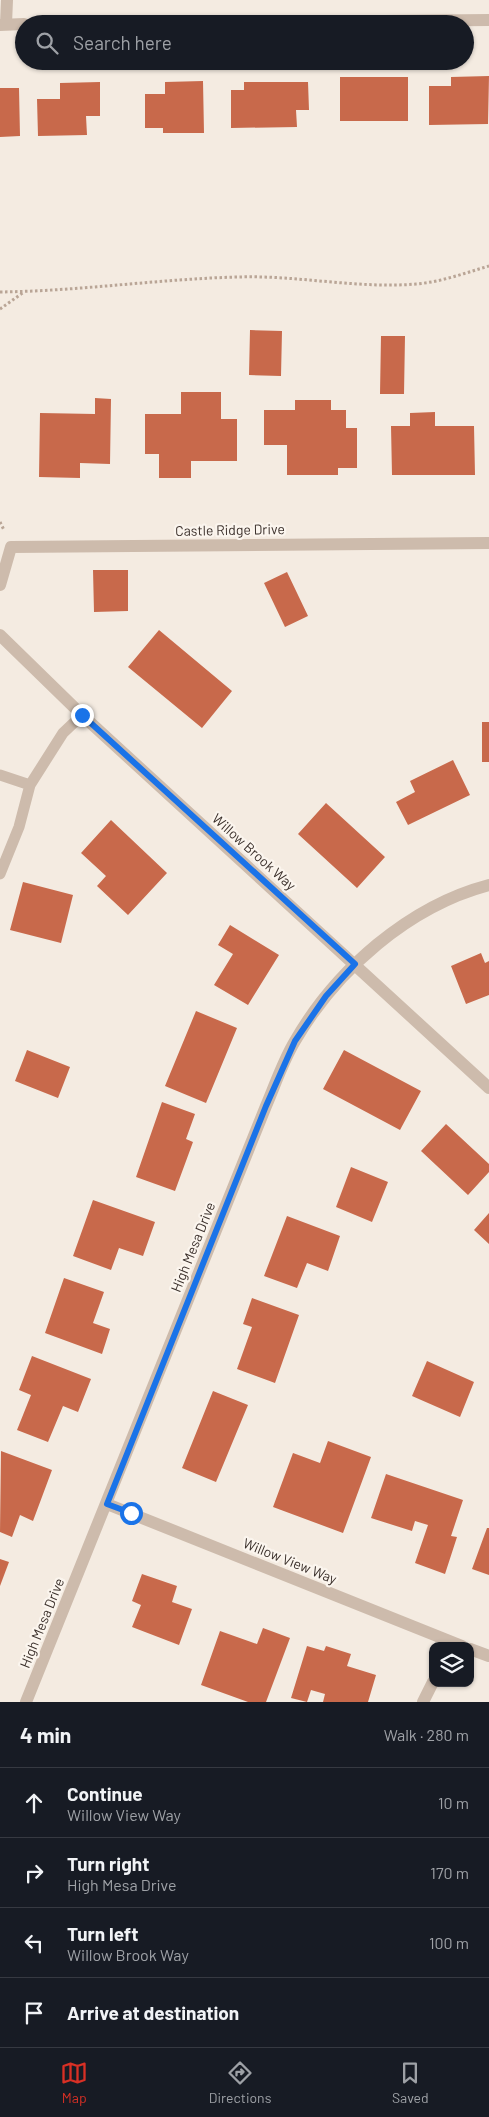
<!DOCTYPE html>
<html lang="en">
<head>
<meta charset="utf-8">
<style>
  :root { --surface:#171b24; --page:#242831; --text:#f1f3f6; --muted:#9ea1a6; --line:#363941; --accent:#d93025 }
  body { margin:0; font-family:Barlow,sans-serif; background:var(--page); color:var(--text) }
  .controls { position:absolute; right:15px; bottom:15px; display:grid; overflow:hidden; border-radius:10px; box-shadow:0 1px 4px #0004 }
  .controls button { width:45px; height:45px; display:grid; place-items:center; padding:0; border:0; border-bottom:1px solid var(--line); background:var(--surface); color:var(--text); font:25px sans-serif }
  .stop { position:absolute; width:15px; height:15px; margin:-11px; border:4px solid #1a73e8; border-radius:50%; background:#fff }
  .stop.end { background:#1a73e8; border-color:#fff; box-shadow:0 1px 5px #0008 }
  .list { margin:0; padding:0; list-style:none }
  h2 { display:flex; justify-content:space-between; align-items:center; height:65px; margin:0; padding:0 20px; font-size:21px }
  h2 small { font-size:16px; font-weight:400; color:var(--muted) }
  .list li { display:grid; grid-template-columns:32px 1fr auto; gap:15px; align-items:center; box-sizing:border-box; height:70px; padding:0 20px; border-top:1px solid var(--line) }
  .list b { display:block; font-size:19px; white-space:nowrap }
  .list p { margin:0; font-size:16px; white-space:nowrap; color:var(--muted) }
  .list em { font-size:16px; font-style:normal; color:var(--muted) }
  .icon { flex:none; width:28px; height:28px; fill:none; stroke:currentColor; stroke-width:2; stroke-linecap:round; stroke-linejoin:round }
  .map { position:relative; flex:none; width:489px; height:1702px; overflow:hidden }
  .search { position:absolute; background:var(--surface); box-shadow:0 1px 4px #0004; left:15px; right:15px; top:15px; height:55px; display:flex; align-items:center; gap:12px; box-sizing:border-box; padding:0 18px; border-radius:28px; color:var(--muted); font-size:19px }
  .sheet { height:345px; background:var(--surface) }
  nav { display:flex; justify-content:space-around; align-items:center; box-sizing:border-box; height:70px; border-top:1px solid var(--line); background:var(--surface); font-size:14px; color:var(--muted) }
  nav a { display:grid; justify-items:center; gap:2px }
  nav .on { color:var(--accent) }
  .map>svg:first-child { display:block }
</style>
</head>
<body>
<div class="map">
<svg width="489" height="1702" viewBox="0 0 489 1702">
  <rect width="100%" height="100%" fill="#f4ebe1"/>
  <path fill="#c8694b" d="M489,76L488,124L429,125V86H451V77Z
    M340,77H408V121H340Z
    M203,81L204,133H163V128H145V94H165V82Z
    M100,82V116H86L87,135L38,136L37,99H60V83Z
    M244,82H308L309,110H296L297,127L231,128V90H244Z
    M0,88H19L20,136L0,137Z
    M250,330L282,331L281,376L249,375Z
    M381,336H405L404,394H380Z
    M181,392H221V419H237V461H191V478H159V454H145V414H181Z
    M95,398L111,399L110,464L80,463V478L39,477L40,413L95,414Z
    M295,400H331V410H346V428H357V468H338V475H287V445H264V410H295Z
    M435,412V426H474L475,475H392L391,426H410V413Z
    M93,570H128V611L94,612Z
    M287,572L308,616L285,627L264,583Z
    M159,630L232,691L202,728L128,667Z
    M482,722H489V762H482Z
    M453,760L470,795L408,825L396,802L415,792L410,781Z
    M326,803L385,857L357,888L298,834Z
    M111,820L167,873L128,915L97,886L106,876L81,853Z
    M23,882L73,895L61,943L10,930Z
    M230,925L279,955L248,1005L214,985L233,954L218,945Z
    M481,953L485,963L489,961V995L466,1004L451,966Z
    M196,1011L237,1028L206,1103L165,1086Z
    M27,1050L70,1067L58,1098L15,1081Z
    M344,1050L421,1091L400,1130L323,1089Z
    M162,1102L195,1114L186,1139L193,1142L175,1191L136,1177Z
    M446,1124L489,1164V1172L468,1195L421,1151Z
    M351,1167L388,1182L372,1222L336,1207Z
    M93,1200L155,1222L143,1256L119,1248L111,1270L73,1256Z
    M489,1213V1244L474,1230Z
    M287,1216L340,1236L328,1271L307,1263L297,1288L264,1276Z
    M64,1278L104,1292L93,1323L110,1329L102,1354L45,1333Z
    M252,1298L299,1315L275,1383L237,1369L252,1327L243,1324Z
    M32,1356L91,1379L78,1412L63,1406L48,1442L17,1430L31,1395L19,1390Z
    M427,1361L474,1382L460,1417L412,1396Z
    M213,1391L248,1405L216,1482L182,1468Z
    M328,1441L371,1457L343,1533L273,1507L293,1453L320,1463Z
    M1,1451L52,1470L33,1521L20,1515L12,1537L0,1532Z
    M386,1474L463,1500L451,1536L457,1537L445,1574L415,1563L428,1525L415,1521L412,1531L371,1518Z
    M487,1528H489V1575L472,1569Z
    M0,1559L9,1562L0,1586Z
    M142,1574L177,1586L172,1602L192,1609L179,1645L132,1627L141,1605L132,1601Z
    M263,1628L290,1638L266,1702H248L201,1685L220,1631L257,1644Z
    M307,1646L324,1651L326,1646L351,1654L347,1666L376,1675L368,1702H323L325,1694L311,1690L307,1702L291,1698Z"/>
  <g fill="none" stroke-linecap="round" stroke-linejoin="round">
    <path stroke="#b9a596" stroke-width="3" stroke-dasharray="2.5 2.5" stroke-linecap="butt" d="M0,292C80,291 159,279 238,277C297,275 358,289 416,284C441,282 465,273 489,266
      M0,309L24,292
      M0,522L4,530"/>
    <path stroke="#cdbbac" stroke-width="11" d="M0,775L30,785
      M0,874L19,827L30,785L63,733L82,715"/>
    <path stroke="#cdbbac" stroke-width="12" d="M6,24L7,0
      M91,24L489,20
      M0,25L24,24
      M0,585L11,547L489,543
      M0,635L82,715L489,1088
      M107,1504L462,1646
      M470,1649L489,1656
      M26,1702L266,1106C275,1085 283,1061 295,1041C336,970 409,906 489,885
      M423,1702L433,1682"/>
  </g>
  <g fill="none" stroke-linecap="round" stroke-linejoin="round">
    <path stroke="#1a73e8" stroke-width="6" d="M82,715L355,964L326,996L295,1041L266,1106L107,1504L131,1513"/>
  </g>
  <g text-anchor="middle" stroke-width="4.5" stroke-linejoin="round" paint-order="stroke">
    <g font-size="14" fill="#3b302b" stroke="#fbf5ee">
      <text transform="translate(230 530) rotate(-1)" y="5">Castle Ridge Drive</text>
      <text transform="translate(254 852) rotate(42)" y="5">Willow Brook Way</text>
      <text transform="translate(193 1247) rotate(-68)" y="5">High Mesa Drive</text>
      <text transform="translate(290 1561) rotate(22)" y="5">Willow View Way</text>
      <text transform="translate(42 1623) rotate(-68)" y="5">High Mesa Drive</text>
    </g>
  </g>
</svg>
<div class="controls">
<button><svg class="icon" aria-label="layers" viewBox="0 0 24 24"><path d="M12 4l9 5-9 5-9-5zM3 14l9 5 9-5"/></svg></button>
</div>
<div class="stop" style="left:131px;top:1513px"></div>
<div class="stop end" style="left:82px;top:715px"></div>
<div class="search"><svg class="icon" aria-label="search" viewBox="0 0 24 24"><circle cx="10" cy="10" r="6"/><path d="M15 15l6 6"/></svg>Search here</div>
</div>
<section class="sheet">
<h2>4 min<small>Walk · 280 m</small></h2>
<ul class="list">
<li><svg class="icon" aria-label="ahead" viewBox="0 0 24 24"><path d="M12 20V5M6 11l6-6 6 6"/></svg><div><b>Continue</b><p>Willow View Way</p></div><em>10 m</em></li>
<li><svg class="icon" aria-label="right" viewBox="0 0 24 24"><path d="M7 20v-9h11M14 6l5 5-5 5"/></svg><div><b>Turn right</b><p>High Mesa Drive</p></div><em>170 m</em></li>
<li><svg class="icon" aria-label="left" viewBox="0 0 24 24"><path d="M17 20v-9H6M10 6l-5 5 5 5"/></svg><div><b>Turn left</b><p>Willow Brook Way</p></div><em>100 m</em></li>
<li><svg class="icon" aria-label="arrive" viewBox="0 0 24 24"><path d="M6 21V4h12l-3 4 3 4H6"/></svg><div><b>Arrive at destination</b></div></li>
</ul>
</section>
<nav>
<a class="on"><svg class="icon" aria-label="map" viewBox="0 0 24 24"><path d="M3 6l6-2 6 2 6-2v14l-6 2-6-2-6 2zM9 4v14M15 6v14"/></svg>Map</a>
<a><svg class="icon" aria-label="directions" viewBox="0 0 24 24"><path d="M12 3l9 9-9 9-9-9zM9 14v-3h6M13 9l2 2-2 2"/></svg>Directions</a>
<a><svg class="icon" aria-label="saved" viewBox="0 0 24 24"><path d="M7 4h10v16l-5-4-5 4z"/></svg>Saved</a>
</nav>
</body>
</html>
